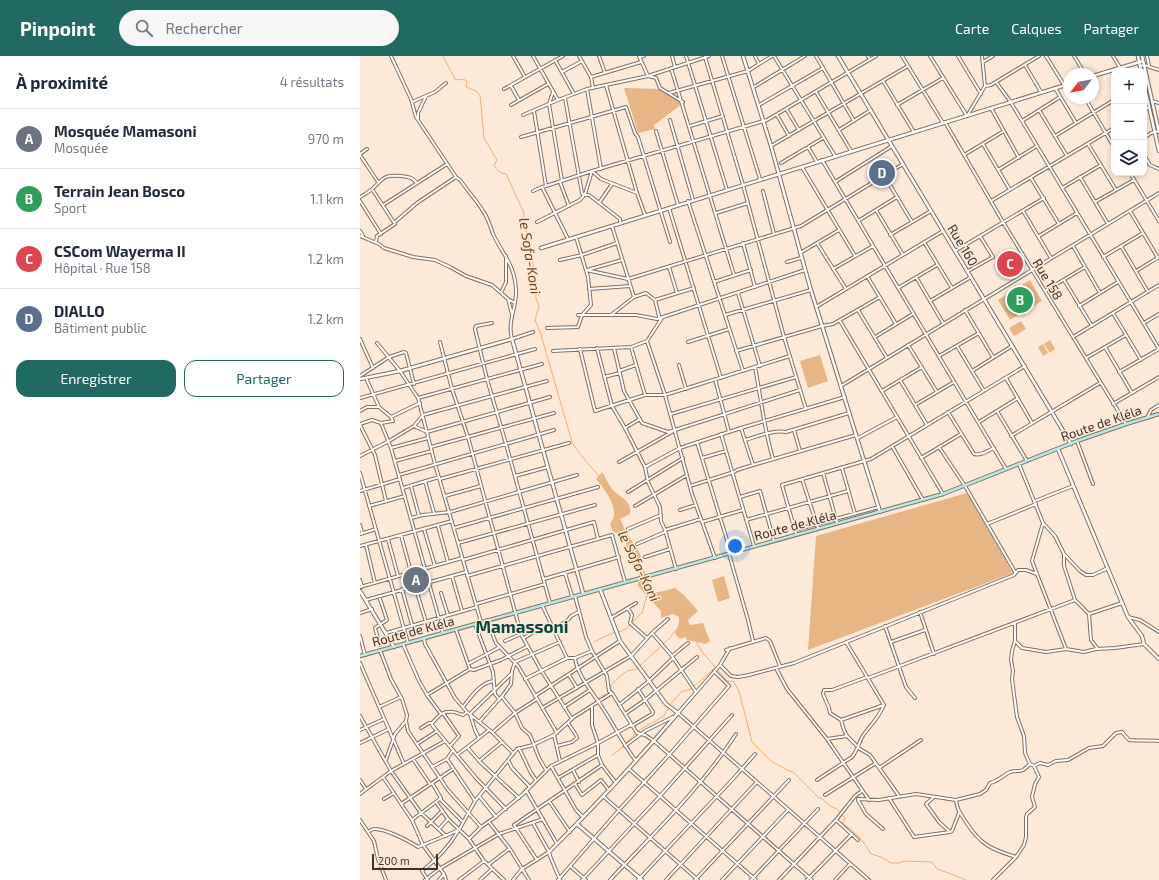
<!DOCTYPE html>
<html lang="fr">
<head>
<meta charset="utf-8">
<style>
  :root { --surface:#fff; --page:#f6f6f7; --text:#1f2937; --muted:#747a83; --line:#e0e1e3; --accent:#216a63 }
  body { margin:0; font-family:"Exo 2",sans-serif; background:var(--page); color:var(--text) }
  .controls { position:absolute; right:12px; top:12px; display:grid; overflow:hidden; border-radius:8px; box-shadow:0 2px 6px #0003 }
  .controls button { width:36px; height:36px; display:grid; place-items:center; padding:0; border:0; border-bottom:1px solid var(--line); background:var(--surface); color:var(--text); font:20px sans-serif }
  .compass { position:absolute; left:703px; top:12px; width:36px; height:36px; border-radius:50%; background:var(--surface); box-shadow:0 2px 6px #0003; rotate:239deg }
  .scale { position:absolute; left:12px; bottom:10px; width:66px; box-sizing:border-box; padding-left:4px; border:2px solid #3a332c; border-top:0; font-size:11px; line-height:14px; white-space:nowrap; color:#3a332c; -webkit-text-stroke:3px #fde9d7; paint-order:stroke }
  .you { position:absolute; left:375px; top:490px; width:14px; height:14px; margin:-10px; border:3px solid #fff; border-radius:50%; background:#1a73e8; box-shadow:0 0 0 6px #1a73e833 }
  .badge { display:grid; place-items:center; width:26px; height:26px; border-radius:50%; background:var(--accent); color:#fff; font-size:13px; font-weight:700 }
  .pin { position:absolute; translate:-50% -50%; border:2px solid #fff; box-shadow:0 1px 4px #0006 }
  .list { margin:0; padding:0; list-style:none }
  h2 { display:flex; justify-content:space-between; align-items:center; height:52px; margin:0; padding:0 16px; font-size:17px }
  h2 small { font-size:13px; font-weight:400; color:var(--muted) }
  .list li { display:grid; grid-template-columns:26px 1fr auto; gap:12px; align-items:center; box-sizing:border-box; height:60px; padding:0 16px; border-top:1px solid var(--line) }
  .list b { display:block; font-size:15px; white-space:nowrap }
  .list p { margin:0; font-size:13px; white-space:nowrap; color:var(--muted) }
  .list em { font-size:13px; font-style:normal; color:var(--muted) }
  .actions { display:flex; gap:8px; padding:12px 16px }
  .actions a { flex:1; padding:9px 0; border:1px solid var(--accent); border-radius:12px; text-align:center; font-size:14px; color:var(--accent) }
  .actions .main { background:var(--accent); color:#fff }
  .icon { flex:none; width:22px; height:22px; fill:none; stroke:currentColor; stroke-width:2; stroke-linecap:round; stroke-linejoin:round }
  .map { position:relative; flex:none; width:799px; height:824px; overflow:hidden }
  header { display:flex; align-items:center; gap:24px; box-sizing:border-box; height:56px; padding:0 20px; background:var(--accent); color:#fff }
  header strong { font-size:19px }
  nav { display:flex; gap:22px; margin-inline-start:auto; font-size:14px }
  .search { width:280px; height:36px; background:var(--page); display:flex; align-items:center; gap:10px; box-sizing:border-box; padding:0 14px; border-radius:22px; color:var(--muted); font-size:15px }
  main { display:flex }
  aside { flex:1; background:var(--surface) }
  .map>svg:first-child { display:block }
</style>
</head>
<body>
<header>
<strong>Pinpoint</strong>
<div class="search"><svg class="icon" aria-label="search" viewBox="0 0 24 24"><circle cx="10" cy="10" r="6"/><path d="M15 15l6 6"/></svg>Rechercher</div>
<nav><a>Carte</a><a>Calques</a><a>Partager</a></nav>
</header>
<main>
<aside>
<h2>À proximité<small>4 résultats</small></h2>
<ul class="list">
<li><span class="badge" style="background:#6b7280">A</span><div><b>Mosquée Mamasoni</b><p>Mosquée</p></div><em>970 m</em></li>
<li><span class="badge" style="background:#2e9e5b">B</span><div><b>Terrain Jean Bosco</b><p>Sport</p></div><em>1.1 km</em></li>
<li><span class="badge" style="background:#e0444e">C</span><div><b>CSCom Wayerma II</b><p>Hôpital · Rue 158</p></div><em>1.2 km</em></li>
<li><span class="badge" style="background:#5c6f8a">D</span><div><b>DIALLO</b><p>Bâtiment public</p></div><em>1.2 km</em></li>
</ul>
<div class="actions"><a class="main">Enregistrer</a><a>Partager</a></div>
</aside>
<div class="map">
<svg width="799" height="824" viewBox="0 0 799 824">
  <rect width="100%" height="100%" fill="#fde9d7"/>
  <path fill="#e8b585" d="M264,32L300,33L322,46V48L294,69L295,73L278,77Z
    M670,224L682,245L650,264L638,244Z
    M661,265L666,273L654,280L649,272Z
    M690,284L695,293L690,297L684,288Z
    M683,288L688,297L683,300L678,291Z
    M460,299L468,325L448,332L440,305Z
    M242,416C246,421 248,428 252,433C259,441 272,444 270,458L260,463L266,476L279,496L282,503V511L288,525L295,537L315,532L324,539L338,555L328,564L330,569L343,567L350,585L346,588L327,584L325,581L320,583L315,578L319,567V561L313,558L301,562V555L278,530L279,517L266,488V485L263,478L253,476L250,468C251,466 254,462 254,460C256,448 243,431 236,423Z
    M607,437L653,517L448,594L456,480Z
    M364,520L370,542L358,546L352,524Z"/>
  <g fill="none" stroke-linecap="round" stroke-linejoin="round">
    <path stroke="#f2af70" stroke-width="1" d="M83,0L95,23L98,24L103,23L107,25L106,31L116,35L120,39L124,82L137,104L134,109C137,115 140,117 146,118L164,157L163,165L167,178L173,207L176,243L179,250L175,264L181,279L212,386C223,406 243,420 252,440C254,445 257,450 258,455C259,461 258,469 260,476C273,485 279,504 282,520
      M283,523C286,534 297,554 308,558L316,553L320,555L325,569L337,578V588L343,597L367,625L374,626L379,635L392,686L411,705L427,714L433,716L459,742H461L470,750L477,753L485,762L483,766V768C496,775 504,786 511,798L521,801L531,807H539L544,805L572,806L577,813L594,819L606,824
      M258,576C270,574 273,563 282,557L287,539L290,538
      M233,586L255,576
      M235,647C239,641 241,639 247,639L251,635V629L263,618L267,615L276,613L308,584L315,575L324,569
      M310,649L321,636L331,633L356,611
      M278,675L304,660L308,653
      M252,699L258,695L275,678"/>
    <defs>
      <path id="minor" d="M31,0L51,43L56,61L96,121L101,125C109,137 120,148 126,160C129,166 131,172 133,178C143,199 155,209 156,234C157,251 147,265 152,283L173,276
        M153,0L165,21
        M173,0L198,44L227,33L288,20L349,0
        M219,0L231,21L233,32
        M239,0L245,17
        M279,0L288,20L296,22L300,32L323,46
        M312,0L315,11
        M326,0L367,134
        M362,0L400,123
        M395,0L399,8
        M414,0L475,100
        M456,0L494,65
        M508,0L510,4
        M542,0L583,67
        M570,0L607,60L625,30L622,0
        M598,0L621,38
        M686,0L704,29
        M714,0L725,18
        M753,0L762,15
        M787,0L789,10
        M280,1L284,0
        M345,1L383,129L424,281L446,353
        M195,4L214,38
        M623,6L633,0
        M665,9L681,36
        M780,10L784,9L799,14
        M311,12L374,219
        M202,16L222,5
        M231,21L281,6
        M523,25L554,76
        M636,26L650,45L799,293
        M246,29L277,137L285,159
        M151,30L159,44
        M625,30L631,29L679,0
        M394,31L445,0
        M695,32L716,67
        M144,33L203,0
        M227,33L241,113
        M193,36L189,48L202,125
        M456,36L491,95
        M309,37L388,15L412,0
        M205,42L222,137L224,139H229L260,163V166
        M725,42L754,91
        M792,45L799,47
        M52,46L75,36L86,27
        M151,49L188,28
        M399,49L463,12
        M537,49L583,22
        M631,52L659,102
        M427,54L439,74
        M679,54L707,100
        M784,54L789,51
        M174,55L186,130L182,131L208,183
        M163,59L198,44
        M417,59L429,80
        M58,63V57L66,40
        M310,64L333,144
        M662,65L700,41
        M585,66L643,166L766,368
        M330,70L363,60
        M479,74L511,54
        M296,75L318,149
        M695,80L754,44
        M161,81L266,51L275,77L278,81L310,186
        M784,82L791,77L799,75
        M623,88L650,134
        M728,88L756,134
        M411,90L548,10
        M448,91L457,106
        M0,98L7,93
        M0,99L18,126
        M604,99L644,75
        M784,99L790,109L799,113
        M462,104L646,413
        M421,107L463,82
        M442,111L495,200
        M638,114L677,90
        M770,117L799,165
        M524,119L552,166
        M720,121L748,168
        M671,122L699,168
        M200,126L209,150
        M475,126L532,90
        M186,130L232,115L407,64L516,0
        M702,132L741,109
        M12,133L35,168L17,180L16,186
        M173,135L182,131
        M403,135L414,178
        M0,141C4,139 7,137 11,134C23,124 22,118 41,120C49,121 52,121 57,127
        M0,145L21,178
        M328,145L383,315
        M631,145L754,72
        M735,146L774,124
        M239,147L252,128
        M23,149L87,108
        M309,152L361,322
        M516,154L543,199
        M663,155L691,202
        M770,155L798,202
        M356,157L388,147
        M498,165L537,141
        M35,166L57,147L96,121
        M177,166L220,144L225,138L232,115L241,123L277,137
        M252,170L274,241
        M0,175L3,180
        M530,179L571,155
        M0,180L19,188L24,192L53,201L75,204L90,211L106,220L132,229L148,243L155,247
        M679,180L717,157
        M564,186L592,232
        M383,187L395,231
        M457,187L486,233
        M713,190L740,237
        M761,190L788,236
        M595,195L684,142
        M440,197L479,174
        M743,201L783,177
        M200,204L222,199L257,187
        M427,206L441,202
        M309,211L317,237
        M473,213L513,190
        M226,214L268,223L441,170L543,108
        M227,214L262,204
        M608,215L633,201L620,180
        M776,215L799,201
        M507,220L536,268
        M556,221L583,267
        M704,224L732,270
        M354,226L391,214
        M538,232L577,209
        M229,233L270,230
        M685,235L725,211
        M141,237L146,226V200
        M378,237L400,310
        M148,243L152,258
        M295,244L334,232
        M570,245L611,221
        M719,250L758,226
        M456,251L583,175
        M498,254L527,302
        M605,254L633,301
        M753,257L781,304
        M218,259H276L297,263L445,214
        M251,259L274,241L286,237L295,244L300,264
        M365,259L451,234
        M480,265L583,438
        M132,267L116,270L115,273L127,323L146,388L190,547
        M784,267L799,258
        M187,272L218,271L222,259L231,249L228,221L216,181
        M515,281L553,258
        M713,281L799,229
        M0,283L13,312
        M287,285L305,339L332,438L355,502
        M80,286L92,333L108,381L161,578L181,614L212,663
        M328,286L369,273
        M17,287L40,315L58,342L75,408L121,566
        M548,289L577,336
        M597,290L624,335
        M745,291L772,337
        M237,292L252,350L265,372L285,411L288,426L300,451L301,465L305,474L316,513
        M254,292L264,335L282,367L308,376L315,374L440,334
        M220,293L235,355L285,339L271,291
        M193,295L271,291L287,285L302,262
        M376,295L462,270L473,268L520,241
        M579,300L619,277
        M726,302L766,279
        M319,309L326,333
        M395,311C401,342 404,373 413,403
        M259,315L276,309
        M612,315L652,290
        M759,316L799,293
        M0,320L29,301L44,296L46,297L54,328
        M244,321L260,317
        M646,322L672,367
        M355,323L369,376
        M540,324L567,369
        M481,330L799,137
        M522,335L562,311
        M285,339H305L430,300
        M0,342L175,293
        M58,342L182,308
        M753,348L799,321
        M555,349L594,326
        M0,355L7,351H19
        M637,355L667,405
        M588,356L614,398C621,400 627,395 634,392
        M311,358L436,321
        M31,361L60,347
        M787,362L791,354L799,349
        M619,366L658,342
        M21,367L31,392L83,577
        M0,368L12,364L21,367L33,365L31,361L19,351L6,322
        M0,369L15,399L26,445
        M54,370L67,376L190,341
        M265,372L280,363
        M381,372L393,409
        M434,374L440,395
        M361,378L394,490
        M651,380L740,327
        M498,382L537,361
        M385,384C399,380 412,374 426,376L489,357
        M717,385L733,428
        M337,386L371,497
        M532,390L563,444
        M71,391L194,357
        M579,391L605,430L655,516
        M31,392L68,382
        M0,400L29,385L54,370L63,359L187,325
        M342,402L366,395
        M561,402L601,378
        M35,405L72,395
        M259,406L312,376
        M659,408L683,467L695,480L704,498L720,515L726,519H733L748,512
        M285,411L320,392L381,372L485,341
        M482,412L495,458
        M0,417L48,587
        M463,417L477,467
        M39,419L194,374
        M155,420L188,411
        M80,423L209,387
        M442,423L458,472
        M65,425L74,457
        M51,430L59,460
        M330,430L374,416L377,414L393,409L496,379
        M43,432L79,421
        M0,435L40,423
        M268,436L323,402
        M85,440L121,430
        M380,441L400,435L414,485
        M675,445L713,430
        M9,450L45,440
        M275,450L327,419
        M320,454L336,449
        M51,462L63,459L90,456L217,419
        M386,464L488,435
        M342,466L383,454
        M683,467L672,505L706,593
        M627,468L676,448
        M0,469L2,477
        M78,470L88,506
        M94,472L238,431
        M64,473L75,510
        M268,473L301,459
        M305,474L341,463
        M435,474L519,451
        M0,478L16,473
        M436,478L422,429L511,403L665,310
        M41,479L51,516
        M28,483L38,520
        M98,487L235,449
        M277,488L305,476
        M6,489L15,527
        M0,490L92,465
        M369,498L388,564L393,585
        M704,498V510L715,544L729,558L731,584L738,593
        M285,501L310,493
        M103,504L234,466L238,483
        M205,517L212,540
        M47,518L50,531
        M92,520L102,555
        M107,520L252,479L265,526
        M184,523L259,501
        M0,524L2,531
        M55,530L66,566
        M0,531L102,502
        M42,533L52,569
        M81,537L88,559
        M19,540L27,564L15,572L20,589
        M215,540L226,581L232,595L247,620L249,635L252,637
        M6,544L106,516
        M116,548L185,528
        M182,549L207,602
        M268,552L272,559L270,567L287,582
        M560,556L574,598
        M0,557L12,553
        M729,558L762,547
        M768,561L780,564L799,576
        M251,562L276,547
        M127,564L136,587L158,610L197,677
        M655,567V585L652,595L651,604L653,615L652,623L657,661L664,680L665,697L670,708
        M115,568L133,616L135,638L139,643
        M525,570L546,631L555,642
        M194,573L208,564L211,560L219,556
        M96,574L110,613
        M26,577L117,551
        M292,577L312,600L336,636
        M0,580L5,599
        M164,582L180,572
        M64,583L65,588L95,642L107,656L132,676L153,697
        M145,585L161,578
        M486,586L524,649
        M531,586L565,574
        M656,586L662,592L686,596L706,593L724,596L736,593L755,592L784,588
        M43,588L59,625L67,639L81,658C89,654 95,656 103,659L107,656
        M370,592L360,609L318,657L509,824
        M20,594L31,623L42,643L47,659L46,665L48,675L88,734L121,771
        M366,594L406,582L410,585L420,610
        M312,600L328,587
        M215,602C217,619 233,637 242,651C254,669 263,688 276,705
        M0,607L44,708
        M108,608L140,591
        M360,609L371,620L378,621L389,619L434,607L654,519L658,514H666L677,518
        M416,612L427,633L467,683L509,744
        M209,619L217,632
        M507,621L472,634H464L463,638L469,652L470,657L481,664L484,674L487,680L500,693L510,699L539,740
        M508,622L715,544
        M165,623L207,602H215L232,595
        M67,639L110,613L114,614L141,604L168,590
        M175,640L260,585
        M142,641L155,657L162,672L170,679L179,702L186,714
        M259,649L289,625L313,602
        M19,651L41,641
        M103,651C111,641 120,627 133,625
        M204,651L230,634
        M232,651V669L238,687V699L242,709L256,727
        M182,652L271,600L292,577L308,563
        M83,657L99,680L90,690
        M265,658L285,644L337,601
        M0,660L31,715L61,757L86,780
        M481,664L524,649
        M119,666L143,639L151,628L152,615L155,606L200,586
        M72,667V669L116,722L146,753
        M272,670L292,658L293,656L278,633
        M61,672L69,667H72L80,659
        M0,674L24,663
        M133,676L155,657L177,643
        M194,679L200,705
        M119,682L129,674
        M467,683L487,680
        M0,687L29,673
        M57,688L77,675
        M197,690L212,686L217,682L216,679L208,667
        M265,690L285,675L313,661
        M107,691L120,706L159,742
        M159,692L171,717L176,724
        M97,699L119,682L115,674L110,658L152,617
        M53,703L70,728
        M87,703L115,745
        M26,704L35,678L46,665
        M148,704L152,712L170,731
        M119,705L142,686
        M191,710L216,754L223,761
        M72,711L87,703L93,694
        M519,712L561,684
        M269,713L396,824
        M213,714L219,726
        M23,721L52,764L63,789L84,818L79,824
        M198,722L238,699
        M0,724L6,733
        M457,724L492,701C498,694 499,685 504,678C511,669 519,661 524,649
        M215,728L222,739L241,724L249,734
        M166,734L197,788
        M0,738L31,715L85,685
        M465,739L516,707
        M119,740L136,761
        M243,740L338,824
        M574,741L566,748L579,766L590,776L592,775L599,757
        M529,742L554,781L590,776
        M24,743L34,737
        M80,743L103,766
        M498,743L519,744L556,738L596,744L620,738L626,734L630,727C639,725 643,719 650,716C661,713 659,719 670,708L674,710L680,707L688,709L696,705L708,704L729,692L743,690L756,677L762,676L769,684C779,685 789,684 799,685
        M498,744L506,758L523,773
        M596,744C597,754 601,758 606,766C620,788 630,793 656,801L633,824
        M189,745L210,776
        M76,746L88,763L109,783L124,805L144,824
        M41,748L93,713
        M0,764L14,785L18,803L26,824
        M52,764L81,742L72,727
        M476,764L498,784
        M129,766L150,793L169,824
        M173,767L189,796L190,800L200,824
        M67,770L82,755
        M79,773L88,763
        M8,776C10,775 12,773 14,773C24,772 49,785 58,791L99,774L115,745L157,693L173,689L194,679L214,661L252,637L277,677L285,679L294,685L452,824
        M109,783L121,771L134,762L163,738L191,710L238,687L271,669
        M656,801L664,789L666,781V761L667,758L675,751L672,741L675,728L679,721L674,710
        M177,804L154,769L242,709
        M128,809L149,793
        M210,810L226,824
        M84,818L86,824
        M65,824L79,813L139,778L183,763
        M68,824L62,815C76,804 89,791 98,775
        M99,824L124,805
        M120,824L132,813
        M153,824L162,813L189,796
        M198,824L259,754L309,699L369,630L354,615
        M222,824L300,740L372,659
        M250,824C294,777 341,732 376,678
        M278,824L373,723L395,698
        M306,824L396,727
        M335,824L429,724
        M362,824L428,754
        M391,824L458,753
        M419,824L476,764L495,740L502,735
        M447,824L492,778
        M475,824L490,808"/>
      <path id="tertiary" d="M383,0L411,90L450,231L520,456
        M478,0L711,388
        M778,0L781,15
        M782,0L799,76
        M733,20L783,5
        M784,28L799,95
        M181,192L709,28
        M0,323L40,315L152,283L223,537
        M698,393L768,561L782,580L784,588L799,603
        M0,535L34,591
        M217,768L282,824
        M189,796C234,751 277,705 318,657L306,648L260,585L240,533"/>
      <path id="secondary" d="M0,600L583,438L717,385L766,368L799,358"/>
    </defs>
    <use href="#minor" stroke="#816f5f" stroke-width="4"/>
    <use href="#tertiary" stroke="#816f5f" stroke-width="4.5"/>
    <use href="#secondary" stroke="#816f5f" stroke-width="4.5"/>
    <use href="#minor" stroke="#fff" stroke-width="2"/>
    <use href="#tertiary" stroke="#fff" stroke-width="2.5"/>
    <use href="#secondary" stroke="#b7e9e6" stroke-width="2.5"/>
  </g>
  <g text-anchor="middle" stroke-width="3" stroke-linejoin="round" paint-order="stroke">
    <g font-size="13" fill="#3a332c" stroke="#fde9d7">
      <text transform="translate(603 189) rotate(59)" y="5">Rue 160</text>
      <text transform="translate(688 223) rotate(59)" y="5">Rue 158</text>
      <text transform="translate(741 367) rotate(-19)" y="5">Route de Kléla</text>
      <text transform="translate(435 469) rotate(-15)" y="5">Route de Kléla</text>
      <text transform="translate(53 575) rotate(-15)" y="5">Route de Kléla</text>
    </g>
    <g font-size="14" font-style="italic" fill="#714516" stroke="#fde9d7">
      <text transform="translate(170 200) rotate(81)" y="5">le Sofa-Koni</text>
      <text transform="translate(279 510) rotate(64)" y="5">le Sofa-Koni</text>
    </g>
    <g font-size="17" font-weight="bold" fill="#054640" stroke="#fde9d7">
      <text x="162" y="577">Mamassoni</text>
    </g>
  </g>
</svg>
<div class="controls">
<button>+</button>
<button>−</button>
<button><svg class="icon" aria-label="layers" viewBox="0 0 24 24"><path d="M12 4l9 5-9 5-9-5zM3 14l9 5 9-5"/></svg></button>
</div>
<svg class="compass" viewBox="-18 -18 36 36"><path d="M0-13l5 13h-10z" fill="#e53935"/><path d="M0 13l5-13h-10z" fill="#747a83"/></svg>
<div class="scale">200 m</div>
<div class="you"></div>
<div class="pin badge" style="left:56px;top:524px;background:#6b7280">A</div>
<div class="pin badge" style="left:660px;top:244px;background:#2e9e5b">B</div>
<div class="pin badge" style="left:650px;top:208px;background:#e0444e">C</div>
<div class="pin badge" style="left:522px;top:117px;background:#5c6f8a">D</div>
</div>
</main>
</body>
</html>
